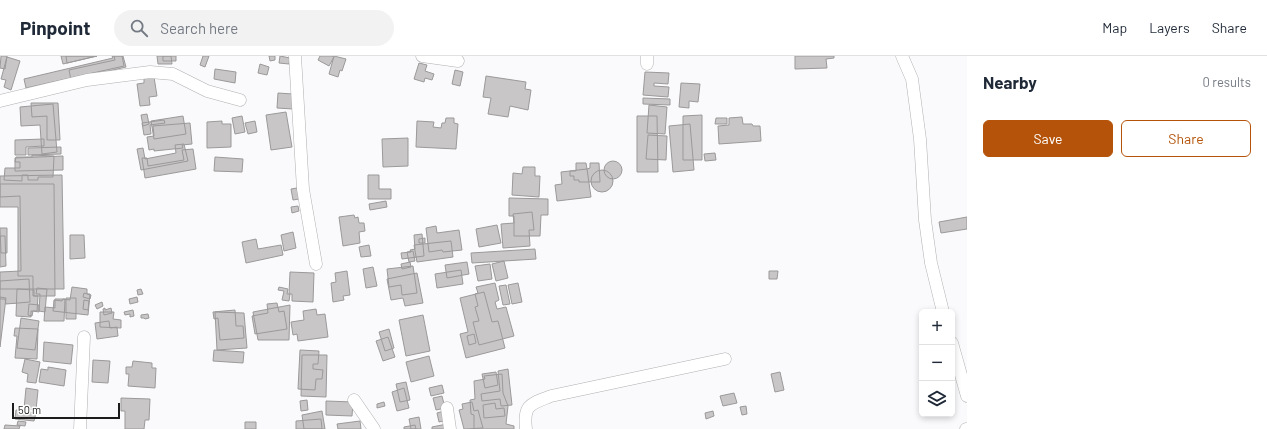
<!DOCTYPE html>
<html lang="en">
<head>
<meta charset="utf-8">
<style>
  :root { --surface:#fff; --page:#f2f2f3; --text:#1f2937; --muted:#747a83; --line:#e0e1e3; --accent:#b45309 }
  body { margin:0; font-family:Barlow,sans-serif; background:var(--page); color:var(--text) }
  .controls { position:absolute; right:12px; bottom:12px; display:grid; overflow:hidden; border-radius:6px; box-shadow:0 2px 6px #0003 }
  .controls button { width:36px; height:36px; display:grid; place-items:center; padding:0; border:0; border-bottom:1px solid var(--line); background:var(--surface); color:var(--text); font:20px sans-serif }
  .scale { position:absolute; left:12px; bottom:10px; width:108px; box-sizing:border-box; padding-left:4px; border:2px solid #1c1c1d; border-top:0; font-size:11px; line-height:14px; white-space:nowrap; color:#1c1c1d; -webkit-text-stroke:3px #fff; paint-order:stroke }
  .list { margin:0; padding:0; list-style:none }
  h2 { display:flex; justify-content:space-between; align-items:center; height:52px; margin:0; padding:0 16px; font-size:17px }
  h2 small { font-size:13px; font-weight:400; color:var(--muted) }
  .actions { display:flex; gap:8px; padding:12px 16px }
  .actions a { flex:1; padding:9px 0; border:1px solid var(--accent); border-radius:6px; text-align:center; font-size:14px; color:var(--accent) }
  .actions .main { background:var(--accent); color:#fff }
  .icon { flex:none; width:22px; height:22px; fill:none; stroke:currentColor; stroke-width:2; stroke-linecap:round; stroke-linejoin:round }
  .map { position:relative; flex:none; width:967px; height:373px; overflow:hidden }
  header { display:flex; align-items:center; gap:24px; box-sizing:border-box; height:56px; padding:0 20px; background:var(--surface); border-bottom:1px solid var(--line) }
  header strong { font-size:19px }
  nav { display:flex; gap:22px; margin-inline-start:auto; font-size:14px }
  .search { width:280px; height:36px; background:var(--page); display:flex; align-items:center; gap:10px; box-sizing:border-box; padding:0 14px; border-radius:22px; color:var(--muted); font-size:15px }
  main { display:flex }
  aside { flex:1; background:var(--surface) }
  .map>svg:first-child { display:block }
</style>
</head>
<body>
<header>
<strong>Pinpoint</strong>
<div class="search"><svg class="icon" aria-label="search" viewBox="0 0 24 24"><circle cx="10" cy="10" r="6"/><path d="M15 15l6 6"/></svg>Search here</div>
<nav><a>Map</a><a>Layers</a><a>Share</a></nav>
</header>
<main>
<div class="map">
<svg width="967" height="373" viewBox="0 0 967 373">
  <rect width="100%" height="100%" fill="#fafafc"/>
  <path fill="#c8c6c6" stroke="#9b9999" d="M1,0H7L5,13L0,12Z
    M61,0H97L63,8Z
    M66,0H97L67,7Z
    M112,0H122L124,10L26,32L24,23L113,2Z
    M114,0H123L126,11L71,24L69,14L115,4Z
    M157,0H171L172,8H158Z
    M163,0H176V5H163Z
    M203,0H209L205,11L200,9Z
    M269,0H275V4L270,5Z
    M280,0L290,2L289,8L279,7Z
    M320,0H332L334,1L329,10L318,4Z
    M334,0L346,3L342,15L340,14L338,21L329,18Z
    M795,0H834V2L826,3L827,12L795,13Z
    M7,1L20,5L11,34L4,31L6,24L1,23Z
    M419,7L427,9L425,15L434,18L432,24L425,22L424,26L414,23Z
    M260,8L269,11L267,19L258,17Z
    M215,13L236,16L235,27L214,23Z
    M455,14L463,16L460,30L452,28Z
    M645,16L669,17L668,28L654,27V30L669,31L668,41L643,39Z
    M486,20L526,26L525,33L531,34L528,54L510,50L508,61L488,58L491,42L483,41Z
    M154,21L157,40L149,41L150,49L140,50L137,28L144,27V22Z
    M681,27L700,28L698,46L689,45V52L679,51Z
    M278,37L293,38V53L277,52Z
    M643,42L670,43V49L643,48Z
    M31,47H58L60,84H47V60L32,61Z
    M53,48L57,96L42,98L40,69L21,70L20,51Z
    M649,49L667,51L665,78L647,77Z
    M286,56L292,91L271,94L266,59Z
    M147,58L149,68L143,70L141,59Z
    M702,59V104H683V60Z
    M183,60L186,78L154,83L151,65Z
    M242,60L245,76L235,78L232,62Z
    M637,60H657L658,116H637Z
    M742,61L743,68H752L753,70H760L761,85L719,88L718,70L729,69V62Z
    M446,62H454V67L458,68L456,93L416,91L417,65L434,66L433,71L441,72L442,67H445Z
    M716,62H727V68H715Z
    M164,64L165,67L150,69L151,78L144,79L142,67Z
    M222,65V68H231V91L207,92V66Z
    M255,65L257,76L248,78L245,67Z
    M190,67L192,88L182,89L183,92L154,95V93L149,94L147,81L154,80L153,70Z
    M690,68L694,114L673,116L669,70Z
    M648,79L667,80L666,104L646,103Z
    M408,82V110L383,111L382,83Z
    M44,83V90L26,91V99H15V84Z
    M184,88L188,105L141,114L137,93L143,92L145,103L176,97L175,89Z
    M61,91V98L28,99V92Z
    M193,93L196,113L145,122L142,102H147L148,110L184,104L182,94Z
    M715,97L716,104L705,105L704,98Z
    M32,99L54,100L53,121H38V124H28V119H22V125L4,124L5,112H20V106H15L16,101H32Z
    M63,100V114L15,115V102Z
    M215,101L243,103L242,116L214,115Z
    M604 114a9 9 0 1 1 18 0a9 9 0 1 1-18 0Z
    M576,107H586L587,113L590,112V107H599L600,126H579V124H574V120H570V115H576Z
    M523,111H535V120H540L539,141L512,139L513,117L522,118Z
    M587,113L591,141L557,145L555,129L562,128L561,116Z
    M591 125a11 11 0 1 1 22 0a11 11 0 1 1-22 0Z
    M62,119L64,233H0V216L21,215L20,140L0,141V120Z
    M368,119H379V133H391V143H368Z
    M0,128H54L55,240H33V220H18V151H0Z
    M297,132L299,143L293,144L291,133Z
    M509,142L548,143V159H541L540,180H514V160H509Z
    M386,145L387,151L370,154L369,148Z
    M298,150L299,155L292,157L291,151Z
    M532,156L534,174H529L530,190L503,192L501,168L514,167L513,158Z
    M354,159L355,162L358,161L359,167H364L365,175L359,176L360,187L343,190L339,161Z
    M967,161V173L941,177L939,166Z
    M497,169L501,187L479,191L476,173Z
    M436,170L437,177L459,174L462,194L443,196L442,194L429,196L426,172Z
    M0,172H7V197H1Z
    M293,176L296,192L284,195L281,179Z
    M422,178L424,200L402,203L401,197L411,196L410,194L415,193L414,179Z
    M70,179H84L85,202L70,203Z
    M0,180H5L6,210L0,211Z
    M425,182V187H419V183Z
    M256,183L258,193L281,189L283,199L246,207L242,186Z
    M451,185L453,201L417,206L414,189Z
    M369,189L371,200L361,201L359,191Z
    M535,193L536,203L472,207L471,197Z
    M413,195L415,205L409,206L407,196Z
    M504,205L508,222L496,225L492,208Z
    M410,206L411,211L402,213L401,208Z
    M467,206L469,218L447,222L445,209Z
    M490,208L492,223L478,225L475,210Z
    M413,210L417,237L402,239L401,229L389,231L387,213Z
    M373,211L377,230L366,232L363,213Z
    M461,214L463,228L437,232L435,218Z
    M347,215L350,239L343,240L344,244L333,246L331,227L336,226L335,217Z
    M769,215H778L777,223H769Z
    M290,216L314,217L313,246L292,245V238H289Z
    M417,217L423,247L405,250L403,242L391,244L387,223Z
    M29,223L30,246L6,248L5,243H0V225Z
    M495,227L499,244L495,246L497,253L506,251L514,280L479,289L473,266L479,265L475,251L478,250L475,238L478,237L476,231Z
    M518,227L522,246L512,248L508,229Z
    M506,229L510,248L503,249L499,230Z
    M72,231L87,233V238H90L88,259L53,255L54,244L62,245L63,243L70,244Z
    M279,231L288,233L287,238H290L289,245L282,244L284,235L278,234Z
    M37,232L47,233L45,256L39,255L40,238H36Z
    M17,233L34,234V240H38L37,255H31V261L16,260Z
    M141,233L143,238L138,239L137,234Z
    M484,236L492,266L498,265L505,292L466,302L460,278L468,276L460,242Z
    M84,237L91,239L90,243L83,241Z
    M0,241L6,242L0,291Z
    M137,241L138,246L130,248L129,243Z
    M66,242H76V263H66Z
    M55,243H65L64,265H44L45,251L55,252Z
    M84,244L89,245L88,254L83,253Z
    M102,246L103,250L97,253L95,249Z
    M277,247L279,256L284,255L287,273L255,278L252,260L268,257L267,248Z
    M29,248L39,249V256L33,255L32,260L28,259Z
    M290,249L289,284H258L253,256Z
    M105,252V254L111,252L112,257L104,259L103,253Z
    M316,253L317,259L325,258L328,281L298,285L297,278L293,279L291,266L304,264L303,255Z
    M133,254L134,260L130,261V258L125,259L124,256Z
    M235,254L236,270H243L244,282L220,284L218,262L214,263L213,256Z
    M100,256H114L113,263L121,264V272L100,271Z
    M215,256L244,257L247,292L217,294Z
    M148,258L149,262L145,263L144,262H141V259Z
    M423,259L430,295L406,300L399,264Z
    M21,262L39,265L35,294L17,292Z
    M109,265L110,272L117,271L118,280L97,283L95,267Z
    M15,272L38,273L37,303L15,302L17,280H14Z
    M389,273L394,292L385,295L379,276Z
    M474,278L476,287L469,289L467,280Z
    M388,281L395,301L383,305L376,285Z
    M44,286L73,289L71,308L43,305Z
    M214,294L244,296L243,307L213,305Z
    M300,294L319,295L318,308H313V313L323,314L322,323H316L315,334L298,333Z
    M302,299H327L326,341L301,340Z
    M429,300L434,320L411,326L406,306Z
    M25,303L40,306L36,327L27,326L28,318L22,316Z
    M93,304L110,305L108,327L92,326Z
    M133,305L152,307V312H156L155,332L128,330L129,318H126V311H132Z
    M48,311L66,314L64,330L39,326L41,313L48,314Z
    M508,313L512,349L501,350L500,343L482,345L481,338L500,335L498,315Z
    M496,316L498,329L485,332L482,318Z
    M780,316L784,334L775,336L771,318Z
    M502,318L503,337L508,350L506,368L514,370V373H474V359L471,358L470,344L475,343L474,325L485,323L484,320Z
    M406,326L410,344L400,346L396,328Z
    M442,329L444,337L431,340L429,332Z
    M26,332L38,334L36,354L24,353Z
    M404,332L409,352L397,355L392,336Z
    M734,337L737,347L723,350L720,340Z
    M442,340L445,352L436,354L433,342Z
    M121,342L150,343L149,364H145L144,373H125V355H121Z
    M307,344L308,354L301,355L300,345Z
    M326,345L353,346L352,360L326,359Z
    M384,346L385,350L377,352V348Z
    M472,346L474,355L478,354L483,372L464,373L459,354L463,353L462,348Z
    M495,347L496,353L504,352L505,360L484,362L483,349Z
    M746,350L747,358L742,359L740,351Z
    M16,354L36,357L34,365L15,363Z
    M322,355L325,373H304L302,359Z
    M444,355L447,364L439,366L437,357Z
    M713,355L714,360L706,363L705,357Z
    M419,361L421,373H411L409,363Z
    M321,363L322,373H296V365Z
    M18,365L26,366L25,370L17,369Z
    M360,365L361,373H338L337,368Z
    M245,366H256V373H245Z
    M447,368L448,373H432V371Z
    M5,369L20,370L19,373H4Z
    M415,369L416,373H404V371Z"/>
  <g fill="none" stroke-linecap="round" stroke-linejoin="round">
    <defs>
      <path id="minor" d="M295,0L303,133L316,208
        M422,0L458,5
        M902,0L912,23L920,83L925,164L931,207L943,256
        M647,8V0
        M0,45L87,24L150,16L173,18L207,35L240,44
        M952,287L967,340
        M354,344L374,373
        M447,352L450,373
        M80,373L84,281
        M526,373C523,348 531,348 551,340L725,303
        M966,373H967"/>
    </defs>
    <use href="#minor" stroke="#b0b0b2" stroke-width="13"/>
    <use href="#minor" stroke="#fff" stroke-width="12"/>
  </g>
</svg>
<div class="controls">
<button>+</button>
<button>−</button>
<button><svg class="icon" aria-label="layers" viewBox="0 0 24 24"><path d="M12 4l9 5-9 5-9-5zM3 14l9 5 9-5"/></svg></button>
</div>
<div class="scale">50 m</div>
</div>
<aside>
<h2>Nearby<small>0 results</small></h2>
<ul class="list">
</ul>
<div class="actions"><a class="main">Save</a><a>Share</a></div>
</aside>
</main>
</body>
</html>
